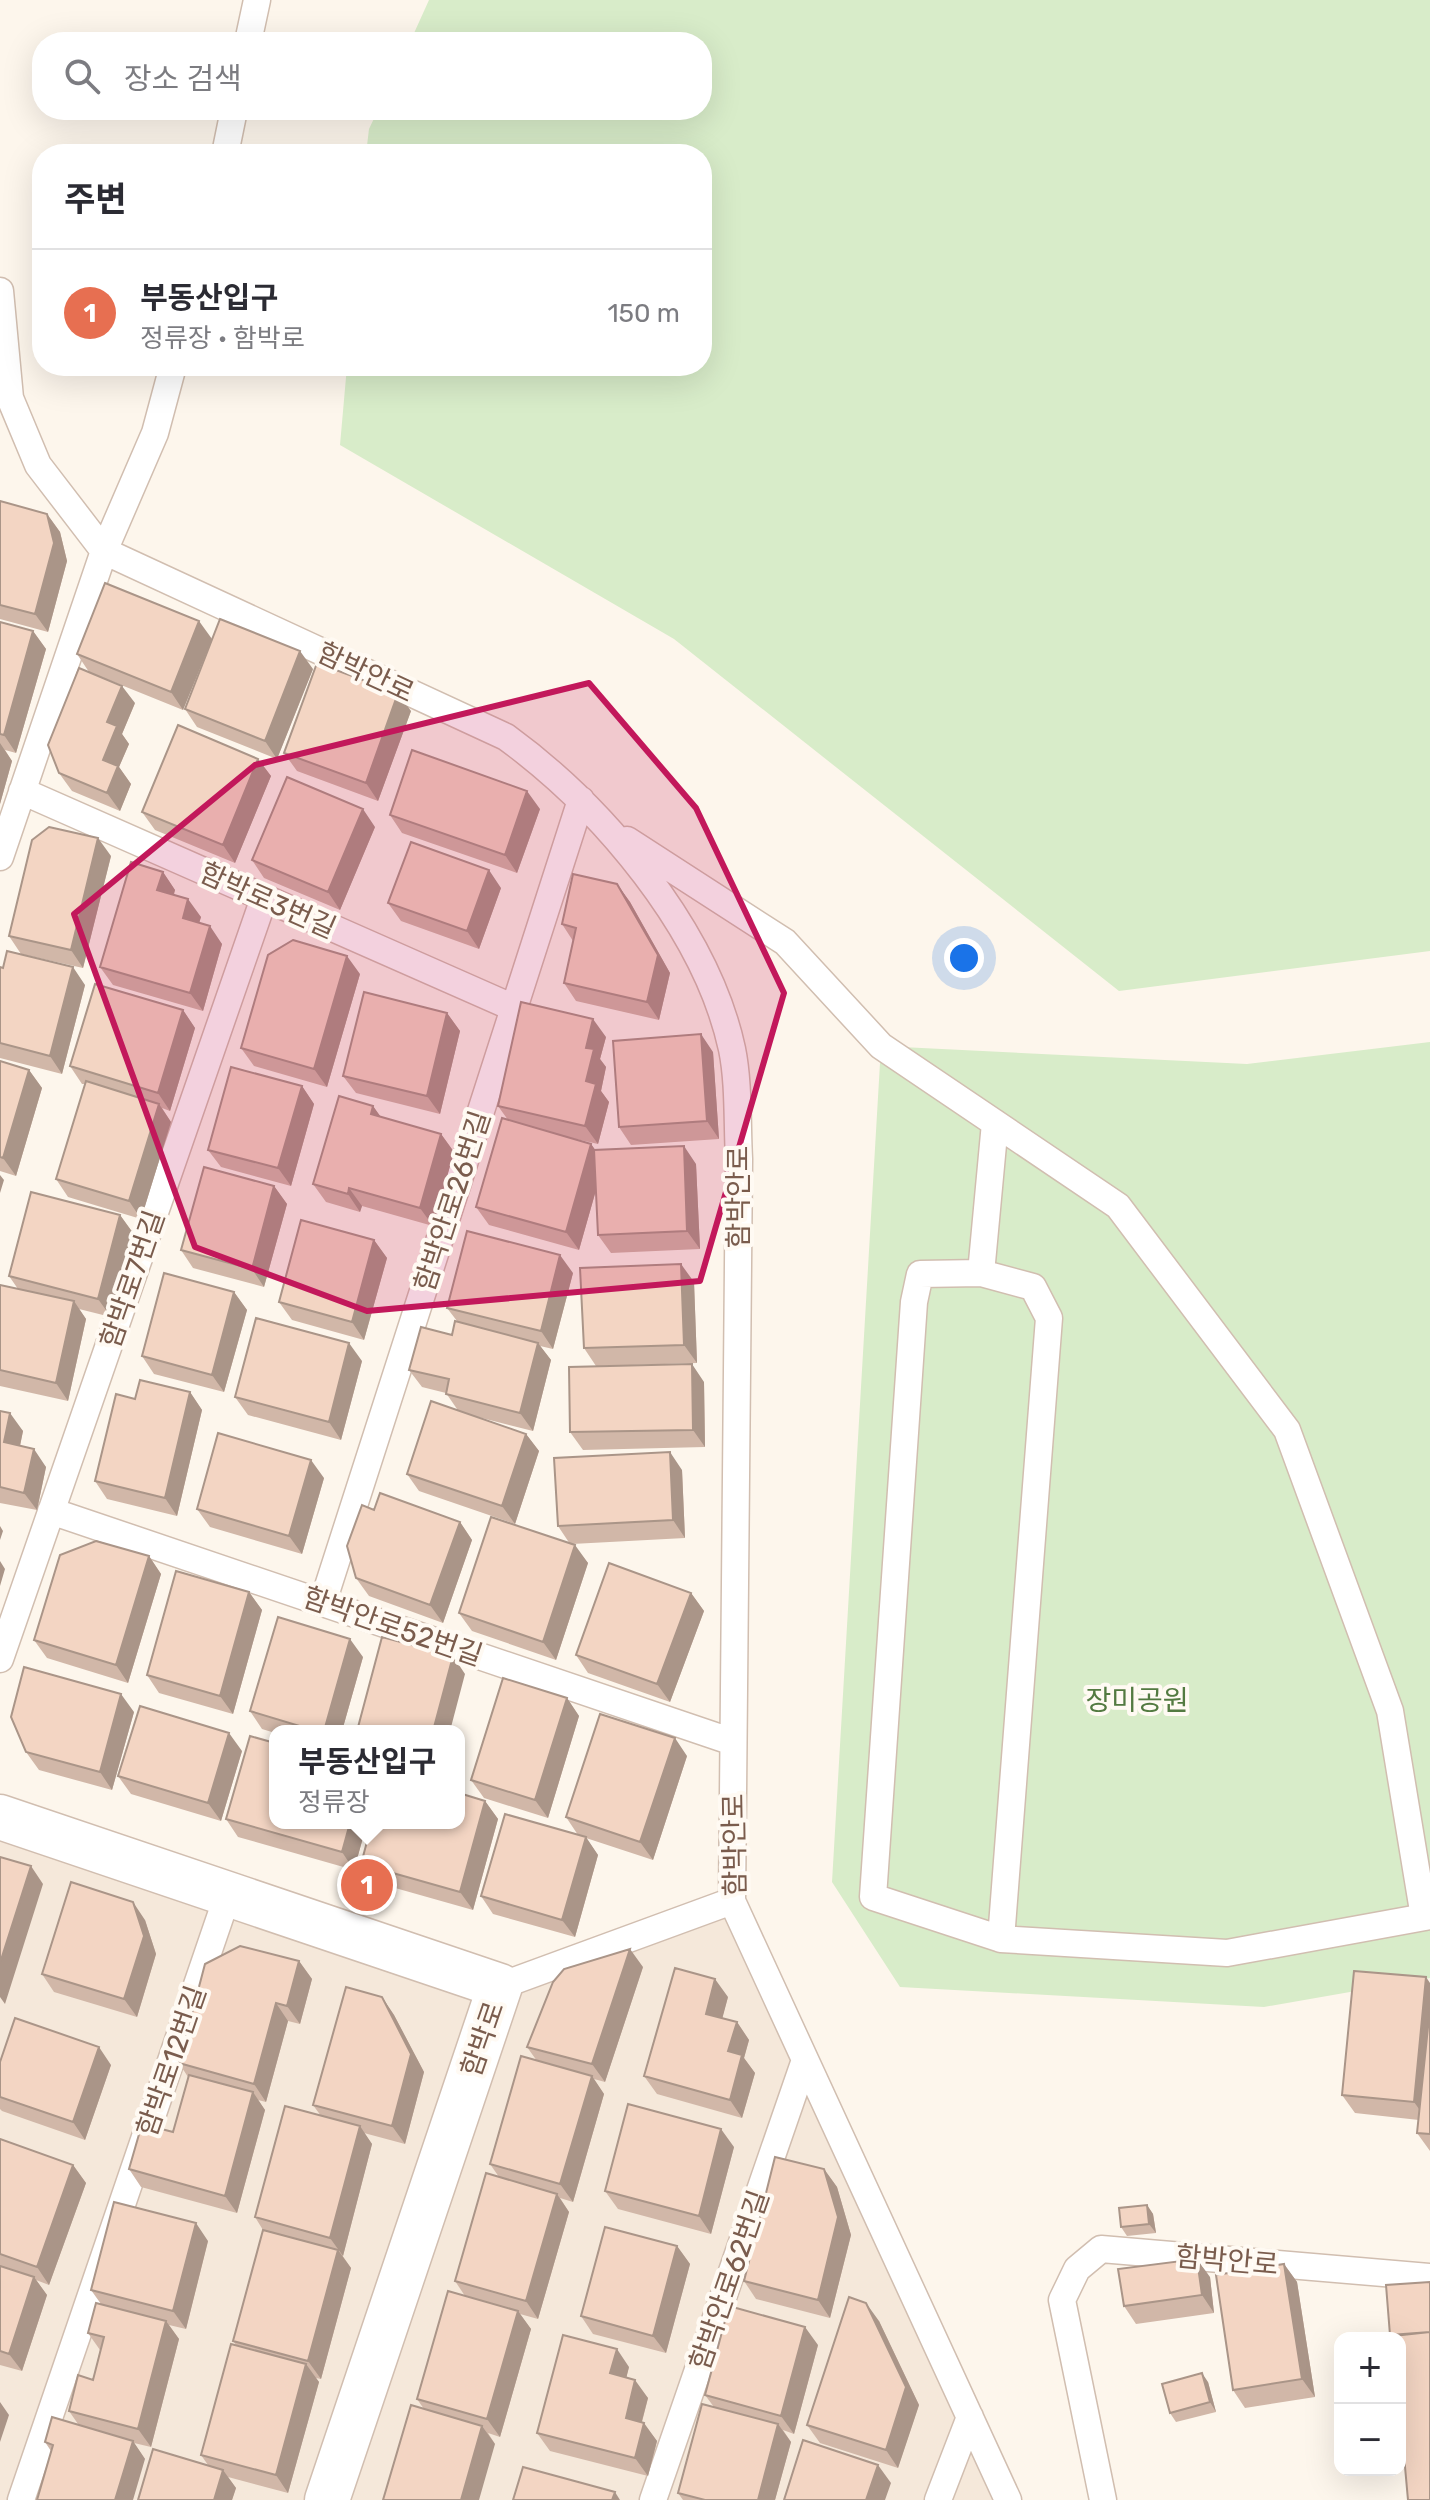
<!DOCTYPE html>
<html lang="ko">
<head>
<meta charset="utf-8">
<style>
  :root { --surface:#fff; --page:#f2f2f3; --text:#2b2b33; --muted:#7c7c81; --line:#e1e1e2; --accent:#e76f51 }
  body { margin:0; font-family:Rubik,"Noto Sans KR",sans-serif; background:var(--page); color:var(--text) }
  .controls { position:absolute; right:24px; bottom:24px; display:grid; overflow:hidden; border-radius:16px; box-shadow:0 8px 32px #0002 }
  .controls button { width:72px; height:72px; display:grid; place-items:center; padding:0; border:0; border-bottom:2px solid var(--line); background:var(--surface); color:var(--text); font:40px sans-serif }
  .you { position:absolute; left:964px; top:958px; width:28px; height:28px; margin:-20px; border:6px solid #fff; border-radius:50%; background:#1a73e8; box-shadow:0 0 0 12px #1a73e833 }
  .badge { display:grid; place-items:center; width:52px; height:52px; border-radius:50%; background:var(--accent); color:#fff; font-size:26px; font-weight:700 }
  .pin { position:absolute; translate:-50% -50%; border:4px solid #fff; box-shadow:0 2px 8px #0006 }
  .popup { position:absolute; left:269px; top:1725px; width:196px; height:104px; box-sizing:border-box; display:grid; place-content:center; border-radius:16px; background:var(--surface); filter:drop-shadow(0 2px 6px #0005); font-size:26px; white-space:nowrap; color:var(--muted) }
  .popup b { font-size:30px; color:var(--text) }
  .popup::after { content:''; position:absolute; left:50%; top:100%; margin-left:-16px; border:16px solid transparent; border-top-color:var(--surface) }
  .list { margin:0; padding:0; list-style:none }
  h2 { display:flex; justify-content:space-between; align-items:center; height:104px; margin:0; padding:0 32px; font-size:34px }
  h2 small { font-size:26px; font-weight:400; color:var(--muted) }
  .list li { display:grid; grid-template-columns:52px 1fr auto; gap:24px; align-items:center; box-sizing:border-box; height:128px; padding:0 32px; border-top:2px solid var(--line) }
  .list b { display:block; font-size:30px; white-space:nowrap }
  .list p { margin:0; font-size:26px; white-space:nowrap; color:var(--muted) }
  .list em { font-size:26px; font-style:normal; color:var(--muted) }
  .icon { flex:none; width:44px; height:44px; fill:none; stroke:currentColor; stroke-width:2; stroke-linecap:round; stroke-linejoin:round }
  .map { position:relative; flex:none; width:1430px; height:2500px; overflow:hidden }
  .search { position:absolute; background:var(--surface); box-shadow:0 8px 32px #0002; left:32px; top:32px; width:680px; height:88px; display:flex; align-items:center; gap:20px; box-sizing:border-box; padding:0 28px; border-radius:32px; color:var(--muted); font-size:30px }
  .panel { position:absolute; background:var(--surface); box-shadow:0 8px 32px #0002; left:32px; top:144px; width:680px; height:232px; border-radius:32px }
  .map>svg:first-child { display:block }
</style>
</head>
<body>
<div class="map">
<svg width="1430" height="2500" viewBox="0 0 1430 2500">
  <rect width="100%" height="100%" fill="#fdf6ec"/>
  <path fill="#f5e8da" d="M0,1817L499,1986L732,1901L1008,2500H0Z"/>
  <path fill="#d8ecc9" d="M429,0H1430V951L1119,991L674,639L340,445L347,366H702V154H366L369,129L378,110H702V42H410Z
    M1430,1042V1978L1264,2007L900,1987L832,1882L881,1046L1247,1064Z"/>
  <g fill="none" stroke-linecap="round" stroke-linejoin="round">
    <defs>
      <path id="lane" d="M248,42L257,0
        M225,154L234,110
        M0,291L10,398L38,465L104,551L506,737C602,807 706,929 732,1049C739,1083 737,1123 739,1159L732,1901L1008,2500
        M22,791L514,1008
        M627,840L785,942L881,1046L1118,1206L1287,1430L1390,1711L1424,1917
        M0,857L104,551L155,433L173,366
        M981,1273L995,1123
        M51,1511L733,1742
        M323,1602L581,800
        M0,1659L264,898
        M1001,1939L1049,1318L1033,1287L981,1273L920,1274L914,1302L873,1897L1001,1939L1227,1953L1430,1916
        M500,1986L732,1901
        M21,2500L228,1894
        M653,2500L805,2060
        M938,2500L970,2417
        M1103,2500L1062,2300L1077,2269L1101,2249L1430,2277"/>
      <path id="street" d="M0,1817L500,1986L327,2500"/>
    </defs>
    <use href="#lane" stroke="#d1beb0" stroke-width="29"/>
    <use href="#street" stroke="#d1beb0" stroke-width="47"/>
    <use href="#lane" stroke="#fff" stroke-width="26"/>
    <use href="#street" stroke="#fff" stroke-width="44"/>
  </g>
  <path fill="#d1b7a8" d="M0,501L47,514L60,532L67,561L48,632L0,619Z
    M0,622L33,631L46,649L16,753L5,750L12,761L0,804Z
    M212,639L183,710L89,672L77,654Z
    M313,669L277,759L197,727L185,709Z
    M135,703L122,734L129,744L119,767L131,784L120,811L72,791L59,773Z
    M411,711L378,801L297,771L284,753Z
    M258,759L271,776L235,863L155,830L142,812Z
    M540,809L517,873L402,833L390,815Z
    M375,827L340,910L264,878L252,860Z
    M111,856L83,968L21,954L9,936Z
    M163,872L175,890L174,895L201,917L199,923L222,944L203,1011L113,985L100,967Z
    M617,884L630,902L670,973L659,1020L576,1001L564,983L573,941L562,924Z
    M501,888L479,949L401,921L388,903Z
    M0,967L85,985L62,1074L0,1058Z
    M360,974L327,1087L254,1066L241,1048Z
    M183,1010L195,1028L170,1111L162,1108L171,1122L141,1219L68,1197L56,1179L85,1084H82L70,1066Z
    M447,1013L460,1031L440,1114L356,1093L343,1076Z
    M606,1037L600,1059L606,1067L601,1091L609,1102L598,1144L558,1135L591,1144L595,1150L696,1164L700,1249L611,1253L598,1235L596,1190L579,1250L489,1225L476,1207L508,1120L498,1106Z
    M713,1052L719,1139L631,1145L619,1127Z
    M0,1061L29,1070L42,1088L16,1176L0,1171Z
    M302,1086L314,1104L291,1186L221,1167L208,1150Z
    M373,1106L380,1117L441,1134L454,1152L433,1226L362,1206L360,1212L326,1202L313,1184Z
    M274,1186L287,1204L264,1287L193,1268L181,1250Z
    M120,1215L133,1233L111,1317L79,1309L86,1319L68,1401L0,1386V1285L18,1289L9,1276Z
    M374,1240L387,1258L364,1340L292,1320L279,1302Z
    M573,1273L553,1349L540,1346L551,1360L533,1431L478,1417L526,1434L539,1451L515,1524L419,1491L407,1474L457,1409L446,1393L422,1387L409,1370L452,1335L457,1321L447,1308Z
    M694,1282L697,1363L599,1366L704,1382L705,1447L583,1450L570,1432L596,1366L584,1348Z
    M234,1292L247,1310L224,1392L154,1374L142,1356Z
    M362,1361L341,1440L248,1415L235,1397Z
    M190,1392L202,1410L177,1516L107,1499L95,1481L135,1399Z
    M0,1411L23,1431L20,1446L46,1467L37,1510L0,1503Z
    M682,1470L685,1538L572,1544L588,1563L556,1660L472,1631L459,1613L570,1544L558,1526Z
    M324,1478L302,1554L210,1527L197,1509Z
    M374,1510L460,1522L472,1540L443,1623L369,1596L356,1578Z
    M149,1556L161,1574L128,1683L47,1658L34,1640Z
    M249,1592L262,1610L233,1714L159,1693L147,1675Z
    M691,1593L704,1611L670,1702L588,1673L576,1655Z
    M363,1657L342,1731H275V1733L262,1729L250,1711Z
    M567,1698L579,1716L548,1818L484,1798L471,1780Z
    M134,1712L112,1790L39,1770L26,1752Z
    M242,1751L221,1821L131,1794L118,1776Z
    M687,1756L653,1860L586,1838L598,1855L575,1937L493,1914L481,1896L578,1835L566,1817Z
    M485,1801L498,1819L473,1910L374,1882L361,1864Z
    M226,1819L275,1823H367L354,1870L238,1837Z
    M145,1920L156,1954L137,2017L54,1992L42,1974Z
    M299,1961L312,1979L300,2024L288,2021L266,2102L258,2100L265,2110L237,2213L141,2187L129,2169L173,2132L188,2077L179,2063Z
    M643,1967L605,2082L594,2079L604,2094L573,2202L560,2198L569,2212L538,2319L520,2314L531,2329L500,2437L488,2433L495,2444L424,2409L417,2399L465,2296L455,2281L499,2177L490,2164L537,2061L527,2047Z
    M1430,1983V2151L1417,2133L1419,2120L1355,2113L1342,2095Z
    M382,1997L394,2015L424,2072L405,2144L364,2133L372,2144L343,2256L342,2255L351,2268L321,2379L316,2378L319,2382L288,2493L228,2477L236,2488L232,2500H138L208,2465L201,2455L236,2345L233,2341L263,2230L255,2217L321,2116L313,2105Z
    M728,1997L722,2018L737,2022L749,2040L744,2058L755,2073L742,2118L657,2094L644,2076Z
    M0,2062L111,2065L85,2140L2,2111L0,2109Z
    M0,2139L73,2165L86,2183L49,2285L36,2280L47,2295L22,2371L0,2365Z
    M734,2147L711,2234L618,2209L605,2191Z
    M824,2169L837,2187L851,2235L830,2318L756,2299L744,2281Z
    M1147,2205L1153,2214L1156,2233L1127,2236L1121,2227Z
    M208,2241L186,2329L169,2325L179,2339L151,2447L134,2443L145,2459L51,2451L45,2442L78,2424L69,2411L93,2380L100,2350L88,2333L101,2304L91,2290Z
    M677,2246L690,2264L666,2353L593,2334L581,2316Z
    M1284,2264L1297,2282L1315,2397L1245,2408L1233,2390Z
    M1210,2277L1214,2313L1136,2324L1124,2306Z
    M879,2321L919,2405L898,2468L820,2443L807,2425Z
    M818,2345L794,2434L783,2430L791,2442L775,2500H683L678,2493L714,2407L705,2395Z
    M629,2367L626,2378L648,2398L642,2422L657,2441L648,2476L550,2451L537,2433Z
    M1208,2382L1216,2412L1176,2422L1170,2413Z"/>
  <path fill="#aa9588" d="M47,514L60,532L67,561L48,632L35,614Z
    M199,621L212,639L183,710L171,692Z
    M33,631L46,649L16,753L4,735Z
    M300,651L313,669L277,759L265,741Z
    M122,686L135,703L122,734L129,744L119,767L131,784L120,811L107,793L103,760L107,722Z
    M398,693L411,711L378,801L366,783Z
    M0,743L12,761L0,804Z
    M258,759L271,776L235,863L223,845Z
    M527,791L540,809L517,873L505,855Z
    M363,809L375,827L340,910L328,892Z
    M98,838L111,856L83,968L71,950Z
    M489,870L501,888L479,949L467,931Z
    M163,872L175,890L169,908L157,890Z
    M617,884L630,902L670,973L659,1020L647,1002Z
    M188,899L201,917L195,936L183,918Z
    M210,926L222,944L203,1011L190,993Z
    M347,956L360,974L327,1087L314,1069Z
    M73,967L85,985L62,1074L50,1056Z
    M183,1010L195,1028L170,1111L158,1093Z
    M447,1013L460,1031L440,1114L427,1096Z
    M593,1019L606,1037L600,1059L606,1067L601,1091L609,1102L598,1144L585,1126L586,1048Z
    M701,1034L713,1052L719,1139L707,1121Z
    M29,1070L42,1088L16,1176L3,1158Z
    M302,1086L314,1104L291,1186L278,1168Z
    M159,1104L171,1122L141,1219L129,1201Z
    M373,1106L386,1124L371,1114Z
    M441,1134L454,1152L433,1226L420,1208Z
    M591,1144L604,1162L579,1250L566,1232Z
    M684,1146L696,1164L700,1249L687,1231Z
    M0,1175L4,1180L0,1193Z
    M274,1186L287,1204L264,1287L252,1269Z
    M349,1188L362,1206L360,1212L348,1194Z
    M120,1215L133,1233L111,1317L98,1299Z
    M374,1240L387,1258L364,1340L352,1322Z
    M560,1255L573,1273L553,1349L541,1331Z
    M681,1264L694,1282L697,1363L684,1345Z
    M234,1292L247,1310L224,1392L212,1375Z
    M74,1301L86,1319L68,1401L56,1383Z
    M349,1343L362,1361L341,1440L329,1422Z
    M538,1343L551,1360L533,1431L520,1413Z
    M692,1364L704,1382L705,1447L693,1430Z
    M190,1392L202,1410L177,1516L165,1498Z
    M10,1413L23,1431L17,1460L4,1442Z
    M526,1434L539,1451L515,1524L502,1506Z
    M34,1449L46,1467L37,1510L24,1493Z
    M670,1452L682,1470L685,1538L673,1520Z
    M311,1460L324,1478L302,1554L289,1536Z
    M460,1522L472,1540L443,1623L430,1605Z
    M0,1526L3,1531L0,1540Z
    M575,1545L588,1563L556,1660L543,1642Z
    M149,1556L161,1574L128,1683L116,1665Z
    M0,1561L5,1569L0,1586Z
    M249,1592L262,1610L233,1714L220,1696Z
    M691,1593L704,1611L670,1702L657,1684Z
    M350,1639L363,1657L342,1731H324Z
    M453,1656L465,1674L450,1731H433Z
    M121,1694L134,1712L112,1790L100,1772Z
    M567,1698L579,1716L548,1818L535,1800Z
    M229,1733L242,1751L221,1821L208,1803Z
    M675,1738L687,1756L653,1860L640,1842Z
    M485,1801L498,1819L473,1910L460,1892Z
    M350,1823H367L354,1870L342,1852Z
    M586,1837L598,1855L575,1937L562,1920Z
    M31,1866L43,1884L5,2004L0,1997V1963Z
    M133,1902L145,1920L156,1954L137,2017L124,1999Z
    M630,1949L643,1967L605,2082L592,2064Z
    M299,1961L312,1979L300,2024L287,2006Z
    M1426,1977L1430,1983V2084L1427,2120L1414,2102Z
    M715,1979L728,1997L719,2031L706,2014Z
    M382,1997L394,2015L424,2072L405,2144L392,2126Z
    M276,2003L288,2021L266,2102L254,2084Z
    M737,2022L749,2040L744,2058L755,2073L742,2118L730,2100L728,2051Z
    M99,2047L111,2065L85,2140L73,2122Z
    M592,2076L604,2094L573,2202L560,2184Z
    M253,2092L265,2110L237,2213L225,2196Z
    M360,2126L372,2144L343,2256L330,2238Z
    M721,2129L734,2147L711,2234L699,2216Z
    M73,2165L86,2183L49,2285L37,2267Z
    M824,2169L837,2187L851,2235L830,2318L818,2300Z
    M557,2194L569,2212L538,2319L526,2301Z
    M1147,2205L1153,2214L1156,2233L1149,2224Z
    M196,2223L208,2241L186,2329L173,2311Z
    M677,2246L690,2264L666,2353L653,2336Z
    M338,2250L351,2268L321,2379L308,2361Z
    M1197,2259L1210,2277L1214,2313L1202,2295Z
    M1284,2264L1297,2282L1315,2397L1302,2379Z
    M34,2277L47,2295L22,2371L9,2354Z
    M866,2303L879,2321L919,2405L898,2468L886,2450Z
    M518,2311L531,2329L500,2437L487,2419Z
    M166,2321L179,2339L151,2447L138,2429Z
    M805,2327L818,2345L794,2434L781,2416Z
    M617,2349L629,2367L623,2391L610,2373Z
    M306,2364L319,2382L288,2493L276,2475Z
    M1202,2373L1208,2382L1216,2412L1210,2402Z
    M635,2380L648,2398L638,2436L626,2418Z
    M0,2402L9,2415L0,2442Z
    M644,2423L657,2441L648,2476L635,2458Z
    M778,2424L791,2442L775,2500H758Z
    M482,2426L495,2444L479,2500H461Z
    M133,2441L145,2459L133,2500H115Z
    M878,2465L891,2483L885,2500H866Z
    M223,2470L236,2488L232,2500H214Z
    M615,2492L620,2500H612Z"/>
  <path fill="#f3d5c3" stroke="#aa9588" stroke-width="2" d="M0,501L47,514L54,543L35,614L0,605Z
    M105,583L199,621L171,692L77,654Z
    M220,619L300,651L265,741L185,709Z
    M0,622L33,631L4,735L0,734Z
    M317,663L398,693L366,783L284,753Z
    M79,668L122,686L107,722L117,726L103,760L118,766L107,793L59,773L48,745Z
    M178,725L258,759L223,845L142,812Z
    M412,750L527,791L505,855L390,815Z
    M287,777L363,809L328,892L252,860Z
    M49,827L98,838L71,950L9,936L32,840Z
    M411,842L489,870L467,931L388,903Z
    M131,862L163,872L157,890L188,899L183,918L210,926L190,993L100,967Z
    M573,874L617,884L658,955L647,1002L564,983L576,928L562,924Z
    M293,940L347,956L314,1069L241,1048L268,955Z
    M7,951L73,967L50,1056L0,1043V967L3,968Z
    M95,984L183,1010L158,1093L70,1066Z
    M364,992L447,1013L427,1096L343,1076Z
    M521,1002L593,1019L586,1048L594,1049L586,1081L596,1084L585,1126L498,1106Z
    M701,1034L707,1121L619,1127L613,1041Z
    M0,1061L29,1070L3,1158L0,1157Z
    M231,1067L302,1086L278,1168L208,1150Z
    M86,1081L159,1104L129,1201L56,1179Z
    M339,1096L373,1106L371,1114L441,1134L420,1208L349,1188L348,1194L313,1184Z
    M502,1118L591,1144L566,1232L476,1207Z
    M684,1146L687,1231L598,1235L594,1150Z
    M204,1167L274,1186L252,1269L181,1250Z
    M31,1192L120,1215L98,1299L9,1276Z
    M301,1220L374,1240L352,1322L279,1302Z
    M467,1231L560,1255L541,1331L447,1308Z
    M681,1264L684,1345L584,1348L580,1268Z
    M164,1273L234,1292L212,1375L142,1356Z
    M0,1285L74,1301L56,1383L0,1370Z
    M256,1318L349,1343L329,1422L235,1397Z
    M455,1321L538,1343L520,1413L446,1394L449,1379L409,1370L421,1327L452,1335Z
    M692,1364L693,1430L570,1432L569,1367Z
    M140,1380L190,1392L165,1498L95,1481L116,1394L135,1399Z
    M431,1401L526,1434L502,1506L407,1474Z
    M0,1411L10,1413L4,1442L34,1449L24,1493L0,1487Z
    M218,1433L311,1460L289,1536L197,1509Z
    M670,1452L673,1520L558,1526L554,1458Z
    M380,1493L460,1522L430,1605L356,1578L347,1546L362,1505L374,1510Z
    M491,1517L575,1545L543,1642L459,1613Z
    M96,1541L149,1556L116,1665L34,1640L60,1555Z
    M609,1563L691,1593L657,1684L576,1655Z
    M176,1571L249,1592L220,1696L147,1675Z
    M278,1617L350,1639L324,1731H316L250,1711Z
    M382,1637L453,1656L433,1731H357Z
    M24,1667L121,1694L100,1772L26,1752L11,1717Z
    M503,1678L567,1698L535,1800L471,1780Z
    M140,1706L229,1733L208,1803L118,1776Z
    M600,1714L675,1738L640,1842L566,1817Z
    M250,1736L275,1743V1823H350L342,1852L226,1819Z
    M459,1793L485,1801L460,1892L361,1864L372,1823H459Z
    M505,1814L586,1837L562,1920L481,1896Z
    M0,1857L31,1866L0,1963Z
    M71,1882L133,1902L144,1936L124,1999L42,1974Z
    M240,1946L299,1961L287,2006L276,2003L254,2084L179,2063L205,1964Z
    M630,1949L592,2064L527,2047L553,1982L564,1969Z
    M675,1968L715,1979L706,2014L737,2022L728,2051L742,2055L730,2100L644,2076Z
    M1354,1971L1426,1977L1414,2102L1342,2095Z
    M346,1987L382,1997L411,2054L392,2126L313,2105Z
    M1430,2008V2134L1417,2133Z
    M15,2018L99,2047L73,2122L0,2097V2062Z
    M521,2056L592,2076L560,2184L490,2164Z
    M189,2075L253,2092L225,2196L129,2169L142,2124L173,2132Z
    M628,2104L721,2129L699,2216L605,2191Z
    M285,2106L360,2126L330,2238L255,2217Z
    M0,2139L73,2165L37,2267L0,2254Z
    M775,2157L824,2169L838,2217L818,2300L744,2281Z
    M486,2173L557,2194L526,2301L455,2281Z
    M114,2202L196,2223L173,2311L91,2290Z
    M1147,2205L1149,2224L1121,2227L1119,2208Z
    M605,2227L677,2246L653,2336L581,2316Z
    M263,2230L338,2250L308,2361L233,2341Z
    M1197,2259L1202,2295L1124,2306L1118,2269Z
    M1284,2264L1302,2379L1233,2390L1216,2275Z
    M0,2266L34,2277L9,2354L0,2351Z
    M1430,2282V2332L1390,2335L1386,2285Z
    M448,2291L518,2311L487,2419L417,2399Z
    M849,2297L866,2303L906,2387L886,2450L807,2425Z
    M96,2303L166,2321L138,2429L69,2411L78,2375L93,2380L104,2337L88,2333Z
    M729,2306L805,2327L781,2416L705,2395Z
    M1430,2332V2500H1408L1400,2411V2338H1393V2336Z
    M563,2335L617,2349L610,2373L635,2380L626,2418L644,2423L635,2458L537,2433Z
    M231,2344L306,2364L276,2475L201,2455Z
    M1202,2373L1210,2402L1170,2413L1162,2384Z
    M702,2404L778,2424L758,2500H705L678,2493Z
    M411,2405L482,2426L461,2500H383Z
    M52,2417L133,2441L115,2500H37L53,2445L45,2442Z
    M803,2440L878,2465L866,2500H784Z
    M153,2449L223,2470L214,2500H138Z
    M523,2467L615,2492L612,2500H513Z"/>
  <path fill="#c2185b" fill-opacity="0.2" stroke="#c2185b" stroke-width="6" stroke-linejoin="round" d="M589,683L696,808L784,993L700,1281L367,1311L195,1247L74,914L255,765Z"/>
  <g text-anchor="middle" stroke-width="8" stroke-linejoin="round" paint-order="stroke">
    <g font-size="28" fill="#7a5c4d" stroke="#fffaf3">
      <text transform="translate(366 672) rotate(25)" y="10">함박안로</text>
      <text transform="translate(268 900) rotate(24)" y="10">함박로3번길</text>
      <text transform="translate(738 1197) rotate(-90)" y="10">함박안로</text>
      <text transform="translate(452 1201) rotate(-72)" y="10">함박안로26번길</text>
      <text transform="translate(132 1279) rotate(-71)" y="10">함박로7번길</text>
      <text transform="translate(393 1626) rotate(19)" y="10">함박안로52번길</text>
      <text transform="translate(734 1845) rotate(-91)" y="10">함박안로</text>
      <text transform="translate(482 2039) rotate(-71)" y="10">함박로</text>
      <text transform="translate(171 2061) rotate(-71)" y="10">함박로12번길</text>
      <text transform="translate(1227 2260) rotate(5)" y="10">함박안로</text>
      <text transform="translate(729 2280) rotate(-71)" y="10">함박안로62번길</text>
    </g>
    <g font-size="28" fill="#537a41" stroke="#fffaf3">
      <text x="1137" y="1710">장미공원</text>
    </g>
  </g>
</svg>
<div class="controls">
<button>+</button>
<button>−</button>
</div>
<div class="you"></div>
<div class="pin badge" style="left:367px;top:1885px">1</div>
<div class="popup"><b>부동산입구</b>정류장</div>
<div class="search"><svg class="icon" aria-label="search" viewBox="0 0 24 24"><circle cx="10" cy="10" r="6"/><path d="M15 15l6 6"/></svg>장소 검색</div>
<section class="panel">
<h2>주변<small></small></h2>
<ul class="list">
<li><span class="badge">1</span><div><b>부동산입구</b><p>정류장 · 함박로</p></div><em>150 m</em></li>
</ul>
</section>
</div>
</body>
</html>
